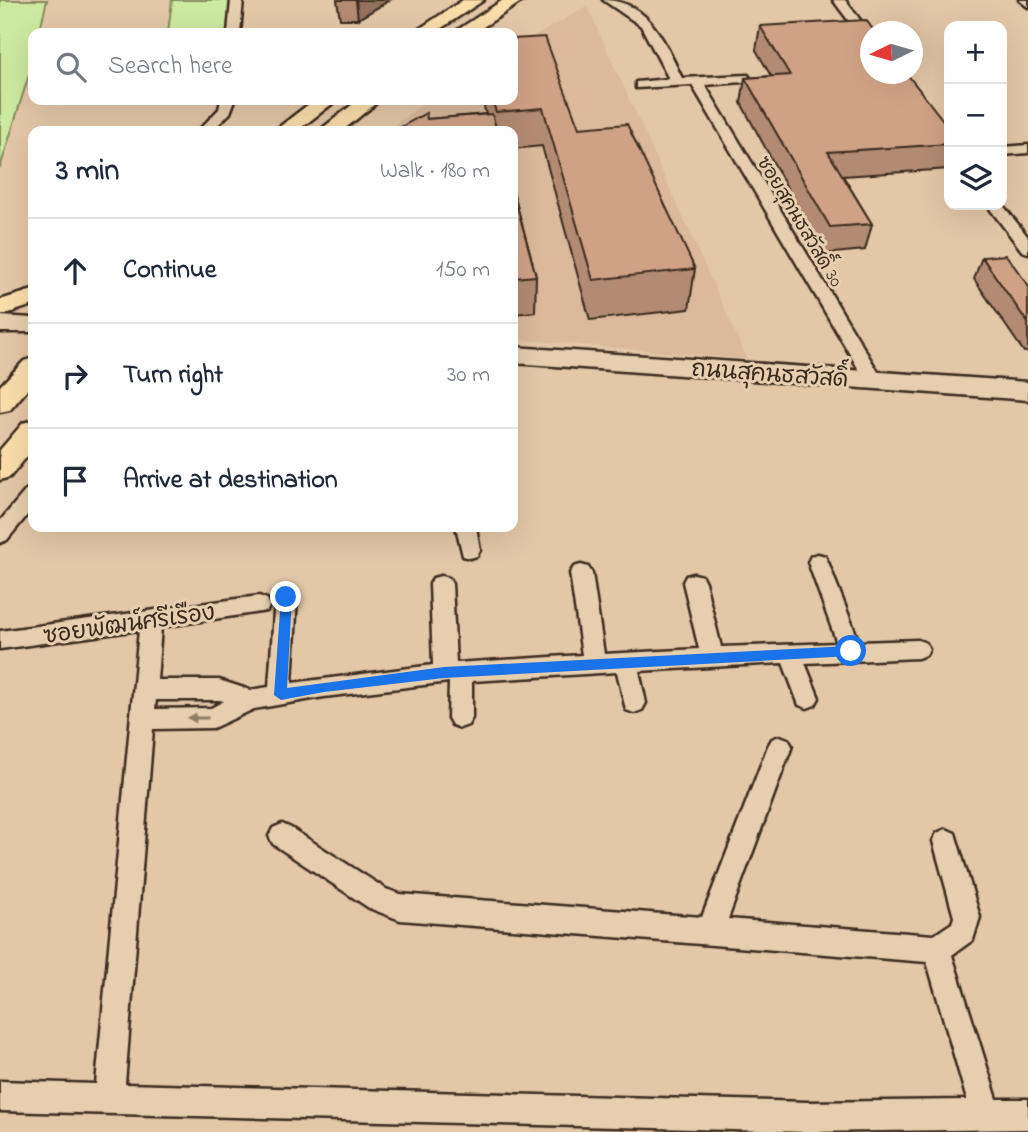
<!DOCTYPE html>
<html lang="en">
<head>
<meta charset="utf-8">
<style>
  :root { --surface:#fff; --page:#f2f2f3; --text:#1f2937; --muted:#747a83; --line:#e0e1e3 }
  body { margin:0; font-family:"Indie Flower","Playpen Sans Thai",sans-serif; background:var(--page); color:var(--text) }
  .controls { position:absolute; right:21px; top:21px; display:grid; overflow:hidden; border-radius:14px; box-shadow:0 7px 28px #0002 }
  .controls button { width:63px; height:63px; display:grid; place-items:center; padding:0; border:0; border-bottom:2px solid var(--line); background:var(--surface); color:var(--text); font:35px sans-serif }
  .compass { position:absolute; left:860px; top:21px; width:63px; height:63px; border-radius:50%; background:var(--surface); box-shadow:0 7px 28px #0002; rotate:265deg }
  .stop { position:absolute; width:21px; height:21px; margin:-16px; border:5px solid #1a73e8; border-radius:50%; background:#fff }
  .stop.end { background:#1a73e8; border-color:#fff; box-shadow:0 2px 7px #0008 }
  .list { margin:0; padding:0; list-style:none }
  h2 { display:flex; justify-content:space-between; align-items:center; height:91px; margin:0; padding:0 28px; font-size:30px }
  h2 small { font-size:23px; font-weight:400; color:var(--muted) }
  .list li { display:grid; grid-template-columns:46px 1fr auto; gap:21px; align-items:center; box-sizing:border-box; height:105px; padding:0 28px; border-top:2px solid var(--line) }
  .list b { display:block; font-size:26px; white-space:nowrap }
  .list em { font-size:23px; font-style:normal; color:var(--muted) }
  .icon { flex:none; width:38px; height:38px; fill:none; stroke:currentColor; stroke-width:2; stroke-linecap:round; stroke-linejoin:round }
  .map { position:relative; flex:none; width:1028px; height:1132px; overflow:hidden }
  .search { position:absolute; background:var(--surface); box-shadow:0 7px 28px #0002; left:28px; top:28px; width:490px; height:77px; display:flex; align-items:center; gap:18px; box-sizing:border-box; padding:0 24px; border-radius:14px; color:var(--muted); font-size:26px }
  .panel { position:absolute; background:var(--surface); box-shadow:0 7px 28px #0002; left:28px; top:126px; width:490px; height:406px; border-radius:14px }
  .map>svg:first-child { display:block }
</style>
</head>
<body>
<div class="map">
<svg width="1028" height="1132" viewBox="0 0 1028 1132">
  <rect width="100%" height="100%" fill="#e4c7a7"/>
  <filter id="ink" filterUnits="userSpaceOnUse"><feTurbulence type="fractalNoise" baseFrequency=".0143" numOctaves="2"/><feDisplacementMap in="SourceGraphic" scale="14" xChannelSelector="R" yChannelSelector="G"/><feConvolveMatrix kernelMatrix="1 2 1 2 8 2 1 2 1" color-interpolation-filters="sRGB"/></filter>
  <g filter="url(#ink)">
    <path fill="#dbb99a" d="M587,6L747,359L513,339V131H386L428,100H513V49Z"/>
    <path fill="#cde9a0" stroke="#848a5f" stroke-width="2" d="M0,0H47L39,33H33L31,68L0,168Z
      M172,0H232L228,33H168Z"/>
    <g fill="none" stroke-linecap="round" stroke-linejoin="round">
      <defs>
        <path id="minor" d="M231,0H243L240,33H228Z
          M603,0C649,0 665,43 682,78L748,75L750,78L743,82L705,85L883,380L880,384L874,386L865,380L692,85L636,88V82L669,79L641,26Z
          M833,0H845L870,33V45L866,44Z
          M1019,0H1028V7Z
          M221,100H235L230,113L212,131H198L219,109Z
          M1028,145V153L1002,155V147Z
          M1002,204L1028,237V253L1022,251L987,205Z
          M33,488V508L7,540L0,543V521L26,490Z
          M456,527H476L480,550L477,556L470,558L463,556Z
          M818,554L825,556L828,562L859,642L918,640L926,643L929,649L926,655L918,658L805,663L819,698L815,705L807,708L799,705L783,663L639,671L646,703L642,710L634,713L626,710L617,672L472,681V718L468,725L460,728L452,725L448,718L449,682L324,697L254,709L213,728L153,729L125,1084L807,1102L967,1100L927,962L400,920L369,908L273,844L269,836L273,828L282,824L291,828L386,889L400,894L702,917L768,746L772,739L780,736L788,739L792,746L728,919L934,935L952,923L954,917L933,841L937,833L946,829L955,833L980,917L973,940L952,955L997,1099H1028V1129L807,1132L0,1111V1081L96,1084L139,630L0,649V631L259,596L267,599L270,605L267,611L161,627L157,680H219L250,690L269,687L275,597L278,591L286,589L294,591L297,597L292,683L433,665L430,584L433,578L441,576L449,578L452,584L456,663L582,655L570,573L574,567L581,565L588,567L592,573L604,654L699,649L683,582L686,576L694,574L702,576L705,582L721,647L837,643L808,562L811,556ZM156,700H219L224,701L211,708L155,709Z"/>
        <path id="secondary" d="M0,316L33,318V332H0Z
          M513,347L1028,382V400L513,363Z"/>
        <path id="primary" d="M463,0H484L434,33H413Z
          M503,0H524L474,33H453Z
          M314,100H337L297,131H274Z
          M358,100H380L342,131H319Z
          M33,290V305L0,316V300Z
          M33,358V383L10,410L0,412V386L24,361Z
          M33,420V449L10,477L0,480V450L23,423Z"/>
      </defs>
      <use href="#minor" stroke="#3b2a1e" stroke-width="5"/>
      <use href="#secondary" stroke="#3b2a1e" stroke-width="5"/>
      <use href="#primary" stroke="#3b2a1e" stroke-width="5"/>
      <use href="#minor" fill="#e6ceae" fill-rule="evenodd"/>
      <use href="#secondary" fill="#e6ceae" fill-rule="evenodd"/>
      <use href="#primary" fill="#faddab" fill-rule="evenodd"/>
    </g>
    <path fill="#b38b72" stroke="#3b2a1e" stroke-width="2" d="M337,0H390L358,19H340Z
      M760,26L949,128V169L843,176L872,224L865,250L823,254L741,103L745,78L771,76L756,50Z
      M513,39L579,128L695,269L689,309L590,320L542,146L513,149V131H394L427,119L486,114L482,100H513Z
      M513,191L536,276L535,312L513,314Z
      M982,257L1028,285V352H1024L974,279Z"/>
    <path fill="#92715d" stroke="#3b2a1e" stroke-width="2" d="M356,0H390L358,19Z"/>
    <path fill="#d0a285" stroke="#3b2a1e" stroke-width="2" d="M866,20L875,32H871V74H907L949,128V144L828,152L872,224L830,227L745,78L790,75L760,26Z
      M545,37L579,128L627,124L695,269L593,280L543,108L496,112L492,100H513V39Z
      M426,113L427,119L492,114L497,131H394Z
      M513,191L536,276L513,278Z
      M1006,255L1028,285V323L982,257Z"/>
    <defs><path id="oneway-solid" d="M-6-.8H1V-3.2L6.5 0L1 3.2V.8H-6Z" transform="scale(1.75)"/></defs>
    <use fill="#907c66" href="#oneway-solid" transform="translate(198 718) rotate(180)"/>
  </g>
  <path fill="#1a73e8" d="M286,593L292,597L287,688L444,667L851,646L857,651L851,656L444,678L324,692L281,700L274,695L281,597Z"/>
  <g text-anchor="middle" stroke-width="6" stroke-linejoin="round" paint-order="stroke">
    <g font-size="19" fill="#3b2a1e" stroke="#e6ceae">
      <text transform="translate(801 221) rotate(59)" y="7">ซอยสุคนธสวัสดิ์ 30</text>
    </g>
    <g font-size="23" fill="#3b2a1e" stroke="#e6ceae">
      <text transform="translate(770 373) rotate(4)" y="8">ถนนสุคนธสวัสดิ์</text>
      <text transform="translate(129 623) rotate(-8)" y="8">ซอยพัฒน์ศรีเรือง</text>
    </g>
  </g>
</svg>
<div class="controls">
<button>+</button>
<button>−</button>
<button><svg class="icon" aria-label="layers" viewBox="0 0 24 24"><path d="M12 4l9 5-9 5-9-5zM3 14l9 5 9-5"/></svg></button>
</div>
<svg class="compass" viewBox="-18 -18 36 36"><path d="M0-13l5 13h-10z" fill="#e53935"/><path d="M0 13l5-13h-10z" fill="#747a83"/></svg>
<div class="stop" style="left:851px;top:651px"></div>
<div class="stop end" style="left:286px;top:597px"></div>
<div class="search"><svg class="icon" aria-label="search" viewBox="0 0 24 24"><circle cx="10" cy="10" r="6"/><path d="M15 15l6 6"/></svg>Search here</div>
<section class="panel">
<h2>3 min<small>Walk · 180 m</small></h2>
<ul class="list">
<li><svg class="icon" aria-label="ahead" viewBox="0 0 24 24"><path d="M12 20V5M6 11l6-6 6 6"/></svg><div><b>Continue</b></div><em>150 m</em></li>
<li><svg class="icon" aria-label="right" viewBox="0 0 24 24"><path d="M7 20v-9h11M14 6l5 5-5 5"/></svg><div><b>Turn right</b></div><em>30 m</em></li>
<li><svg class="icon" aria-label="arrive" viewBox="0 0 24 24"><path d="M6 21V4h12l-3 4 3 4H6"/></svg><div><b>Arrive at destination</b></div></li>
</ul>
</section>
</div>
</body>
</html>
